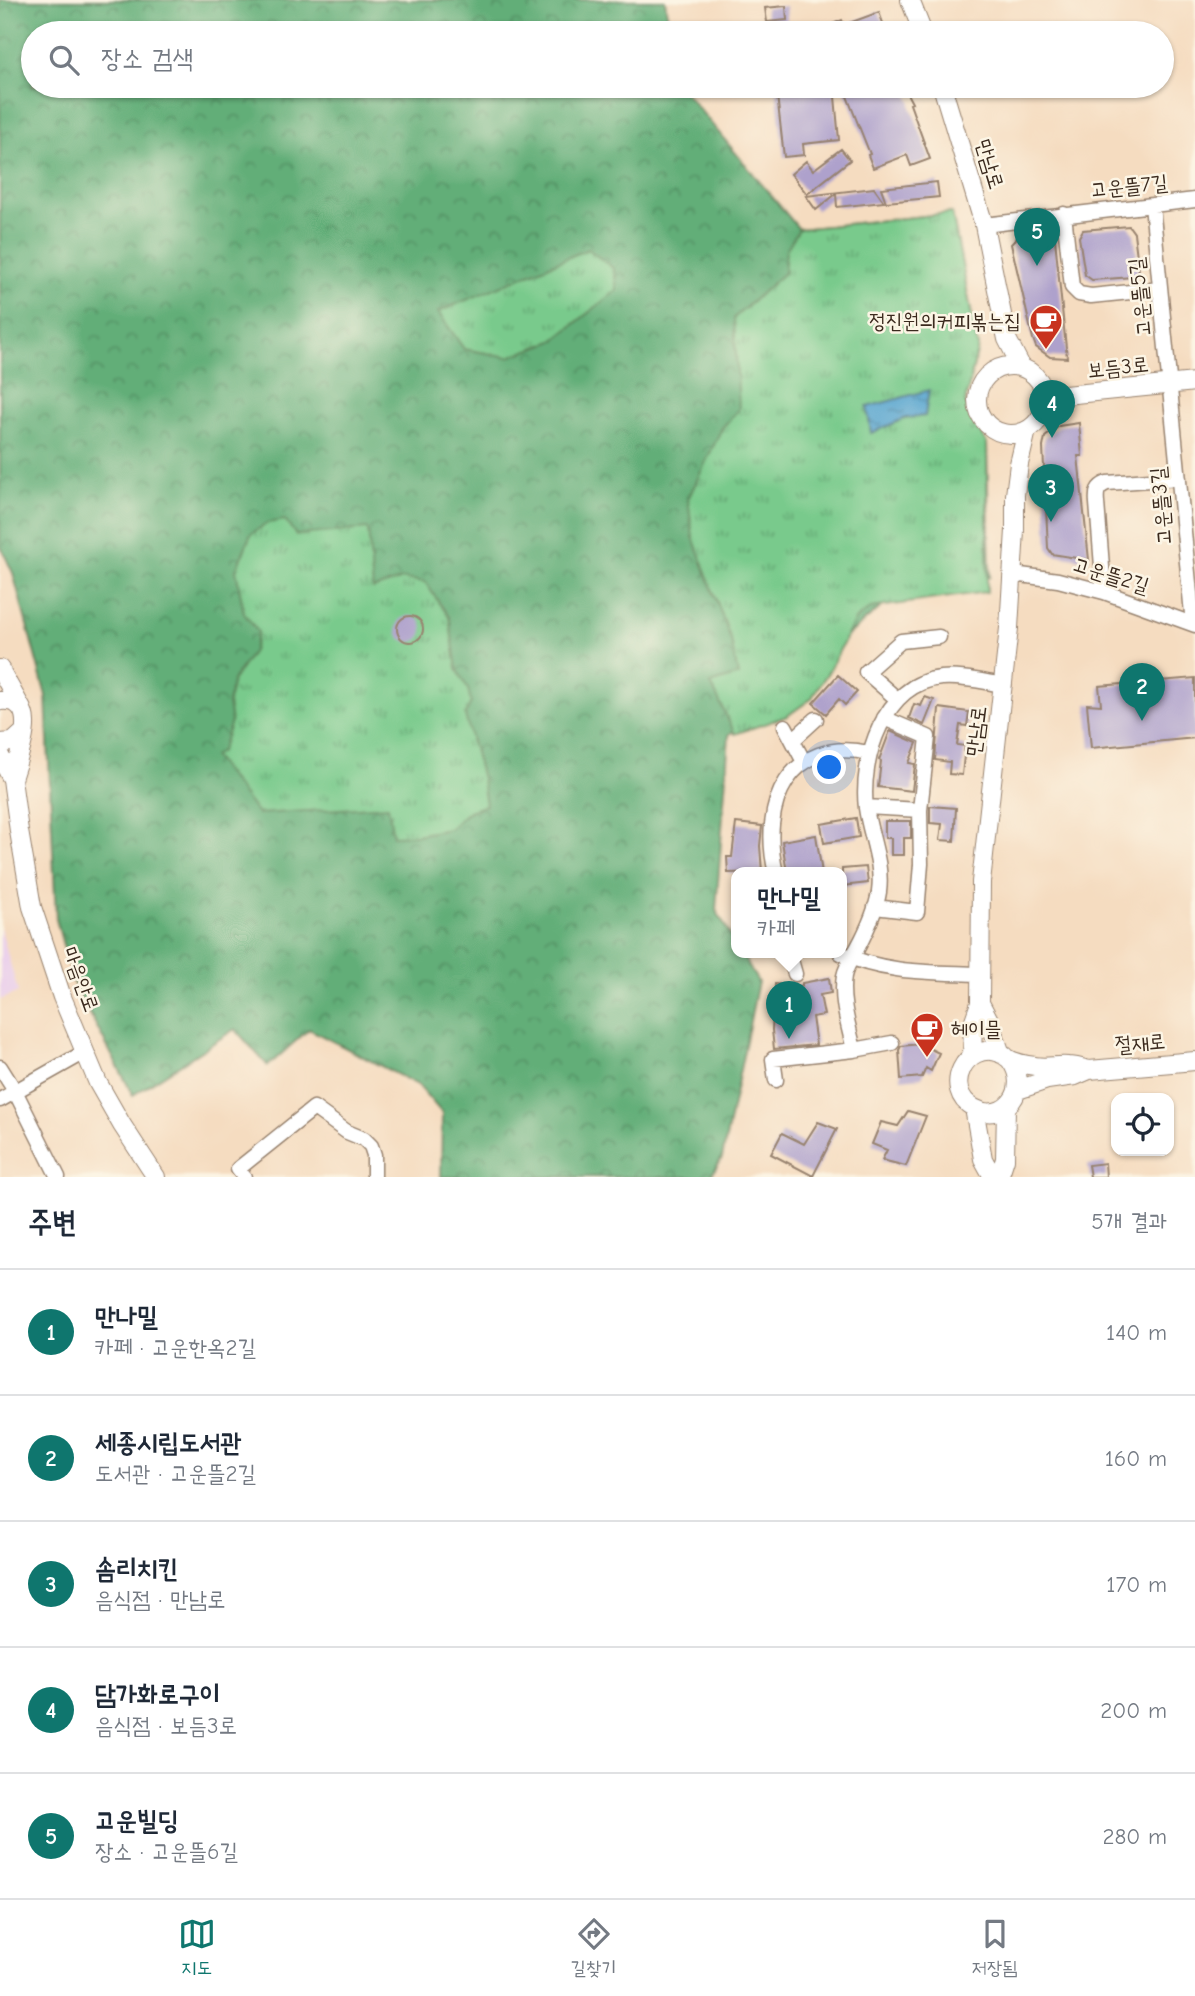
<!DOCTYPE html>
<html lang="ko">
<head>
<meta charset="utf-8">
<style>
  :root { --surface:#fff; --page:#f6f6f7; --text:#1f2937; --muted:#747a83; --line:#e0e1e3; --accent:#0f766e }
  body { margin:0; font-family:"Comic Neue","Poor Story",sans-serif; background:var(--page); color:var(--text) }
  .controls { position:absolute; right:21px; bottom:21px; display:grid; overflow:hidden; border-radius:14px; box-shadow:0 2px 5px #0004 }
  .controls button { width:63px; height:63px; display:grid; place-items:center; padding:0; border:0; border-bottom:2px solid var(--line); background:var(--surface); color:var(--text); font:35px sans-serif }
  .you { position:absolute; left:830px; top:768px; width:24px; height:24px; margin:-18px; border:5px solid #fff; border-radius:50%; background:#1a73e8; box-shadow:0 0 0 10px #1a73e833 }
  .badge { display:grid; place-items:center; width:46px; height:46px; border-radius:50%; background:var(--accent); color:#fff; font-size:23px; font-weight:700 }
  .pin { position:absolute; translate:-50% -58px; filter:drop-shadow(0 2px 4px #0008) }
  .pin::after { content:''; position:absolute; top:37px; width:24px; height:21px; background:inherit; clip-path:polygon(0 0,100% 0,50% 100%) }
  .popup { position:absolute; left:731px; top:867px; width:116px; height:91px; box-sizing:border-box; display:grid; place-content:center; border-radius:14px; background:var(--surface); filter:drop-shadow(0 2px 5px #0005); font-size:23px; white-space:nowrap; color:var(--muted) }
  .popup b { font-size:26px; color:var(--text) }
  .popup::after { content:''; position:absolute; left:50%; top:100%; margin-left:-14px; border:14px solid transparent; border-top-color:var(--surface) }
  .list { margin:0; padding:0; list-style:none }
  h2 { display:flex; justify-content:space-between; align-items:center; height:91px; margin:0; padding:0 28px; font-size:30px }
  h2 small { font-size:23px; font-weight:400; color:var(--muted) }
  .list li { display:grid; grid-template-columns:46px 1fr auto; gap:21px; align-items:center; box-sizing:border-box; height:126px; padding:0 28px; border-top:2px solid var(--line) }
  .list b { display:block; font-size:26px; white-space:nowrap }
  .list p { margin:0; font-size:23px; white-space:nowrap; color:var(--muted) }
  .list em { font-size:23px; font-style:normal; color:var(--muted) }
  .icon { flex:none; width:38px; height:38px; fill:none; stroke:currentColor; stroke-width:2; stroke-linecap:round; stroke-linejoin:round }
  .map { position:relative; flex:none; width:1195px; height:1177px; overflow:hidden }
  .search { position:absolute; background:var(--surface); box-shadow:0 2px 5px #0004; left:21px; right:21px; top:21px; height:77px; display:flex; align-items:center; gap:18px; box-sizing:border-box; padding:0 24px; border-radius:38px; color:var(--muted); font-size:26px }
  .sheet { height:721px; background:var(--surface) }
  nav { display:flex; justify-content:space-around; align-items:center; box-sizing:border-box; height:98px; border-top:2px solid var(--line); background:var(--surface); font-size:19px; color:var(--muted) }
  nav a { display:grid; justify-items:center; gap:4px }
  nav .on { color:var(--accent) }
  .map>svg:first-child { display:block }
</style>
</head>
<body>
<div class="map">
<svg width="1195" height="1177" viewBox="0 0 1195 1177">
  <defs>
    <pattern id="forest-crowns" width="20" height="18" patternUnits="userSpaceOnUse" patternTransform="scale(1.75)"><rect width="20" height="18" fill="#62ae78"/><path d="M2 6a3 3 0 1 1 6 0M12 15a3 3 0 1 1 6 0" fill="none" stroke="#528e62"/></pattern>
    <pattern id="park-tufts" width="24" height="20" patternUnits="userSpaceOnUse" patternTransform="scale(1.75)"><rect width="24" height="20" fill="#79ca8c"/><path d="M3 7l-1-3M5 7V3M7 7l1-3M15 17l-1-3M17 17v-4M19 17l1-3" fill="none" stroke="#64a472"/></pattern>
    <pattern id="water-ripples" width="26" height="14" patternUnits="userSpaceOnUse" patternTransform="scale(1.75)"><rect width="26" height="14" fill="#56a5d0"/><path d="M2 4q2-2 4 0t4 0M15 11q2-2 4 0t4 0" fill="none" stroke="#4887a8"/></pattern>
  </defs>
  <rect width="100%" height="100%" fill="#fcf5e5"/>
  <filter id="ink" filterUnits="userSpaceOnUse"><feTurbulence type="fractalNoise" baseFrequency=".0143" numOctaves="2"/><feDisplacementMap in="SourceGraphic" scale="14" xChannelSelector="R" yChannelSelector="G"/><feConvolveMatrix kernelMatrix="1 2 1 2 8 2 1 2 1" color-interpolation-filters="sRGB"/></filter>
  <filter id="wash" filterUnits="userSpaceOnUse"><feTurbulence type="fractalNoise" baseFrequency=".00686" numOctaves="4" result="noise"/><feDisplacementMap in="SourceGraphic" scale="28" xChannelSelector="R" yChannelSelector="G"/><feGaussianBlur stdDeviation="1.57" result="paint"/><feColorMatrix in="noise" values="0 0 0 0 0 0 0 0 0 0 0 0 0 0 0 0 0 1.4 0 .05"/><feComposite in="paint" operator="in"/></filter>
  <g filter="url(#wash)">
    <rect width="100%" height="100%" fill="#f5dcc0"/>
    <path fill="#ebd1eb" d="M0,927L18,992L0,1000Z"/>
    <path fill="url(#forest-crowns)" stroke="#4e6c4b" stroke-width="2" d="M0,0H665L670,33H33V86H680L799,229L952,213L978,347L965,402L987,444L990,577L891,599L729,735L716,910L736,945V953H741L758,982L722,1158L710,1177H441L442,1113L418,1085L309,1029L268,1066L235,1029L133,1095L73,982L56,919L46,696L13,573L0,545Z"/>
    <path fill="url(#park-tufts)" stroke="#5a7a55" stroke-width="2" d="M952,213L978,347L965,402L987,444V592L871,608L855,620L830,669L811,699L787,716L735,734L711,684L738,675L731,640L693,537L688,499L722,428L739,409L734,318L784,273L786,250L799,229Z
      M588,249L614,269L617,290L553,341L509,357L464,349L438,312Z
      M285,520L296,535L368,529L373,589L403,579L425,582L449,617L457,669L468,689L471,702L465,715L482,779L486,805L469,811L449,829L416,835L393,836L388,806L258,814L213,756L221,751L231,722L228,703L233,680L253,651L258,632L244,613L236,570L251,534L268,523Z"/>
    <path fill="url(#water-ripples)" stroke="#486877" stroke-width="2" d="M929,390L925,416L906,418L871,433L867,407Z"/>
    <g id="blocks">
      <path fill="#aea1cc" d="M786,6L787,20L767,22L765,8Z
        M879,12L884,26L864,33H811L842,20L844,25Z
        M776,86H834L839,140L803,144L804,155L784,157Z
        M843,86H903L912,103L910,104L930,159L911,166L907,155L873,168L868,155L870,154Z
        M841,149L850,160L807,194L791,174L806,161L813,170Z
        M937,182L939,197L919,199L886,202L881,188Z
        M874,188L884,202L837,207L836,194L816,210L806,196Z
        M1129,226L1134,233L1139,272L1133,277L1092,280L1085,275L1079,237L1083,230Z
        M1048,234L1055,239L1067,358L1050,357L1036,347L1033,339L1011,244L1018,237Z
        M1079,423L1082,456H1078L1089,560L1052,554L1048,548L1043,447L1045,437L1059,426Z
        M397 629a13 13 0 1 1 26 0a13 13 0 1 1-26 0Z
        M838,675L857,692L845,705L839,699L826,714L813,703Z
        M1195,678V738L1091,748L1087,704L1101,705L1099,686Z
        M925,697L934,700L924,725L909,718L914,704L921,706Z
        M939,708L969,712L967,726L960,725L957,745L965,746L962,775L949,774L950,762L935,760Z
        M890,731L917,743L909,763L915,764L912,791L878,787L881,761L879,760Z
        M930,806L956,808L954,841L940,840L942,824L930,823Z
        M856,818L859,837L824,843L821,824Z
        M885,821H911V838H904V855H891V838H885Z
        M736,823L762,826L760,846L762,872L728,873L727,857H732Z
        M816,835L822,873H787L782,841Z
        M866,867L868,883L842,886V869Z
        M829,978L831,993L820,995L824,1015L812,1017L816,1045L774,1049L772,1030L775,984L802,986V983Z
        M920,1044L939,1053L931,1071L926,1068L922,1077L901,1079L899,1050L901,1046Z
        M908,1111L926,1116L906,1166L882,1160L887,1150L872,1144L881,1122L898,1126Z
        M818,1122L837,1129L813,1176L771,1154L782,1133L804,1144Z
        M1105,1163L1106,1177H1090L1088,1165Z"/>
    </g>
  </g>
  <g filter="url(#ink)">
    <use href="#blocks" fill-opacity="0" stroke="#98836f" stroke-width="2"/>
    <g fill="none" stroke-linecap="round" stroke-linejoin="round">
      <defs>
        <path id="minor" d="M1152,205L1193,624
          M1064,214L1072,287L1079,294L1091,296L1160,289
          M984,225L1195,200
          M1013,574L1058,580L1104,592L1195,625
          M1104,592L1097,503C1096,492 1097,487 1107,483L1179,478
          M897,699L866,672L901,641L939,637
          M785,726L804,762
          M793,740L816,719
          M866,807L920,810
          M776,873C759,805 789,736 869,753
          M875,907L917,912L921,864L920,810L928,737L884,718
          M789,953L795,974
          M841,953C884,974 933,972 979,974
          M854,1050L892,1043
          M0,1067L15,1091L58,1177
          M776,1080L773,1059L854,1050C849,1027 840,1000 844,976C846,966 853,956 858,947C867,930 876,911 879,892C883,863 870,836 866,808C860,759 884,683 941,678C962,676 984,682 1004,685
          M0,1100L85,1052
          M244,1177L238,1169L314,1108L347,1132L364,1139L371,1146L374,1155V1177"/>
        <path id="tertiary" d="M910,0L923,33
          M942,86L984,225L1007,339L1022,368
          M977 400a34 34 0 1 1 68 0a34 34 0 1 1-68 0Z
          M1045,397L1195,382
          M0,669L22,709
          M0,701C44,697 18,757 12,779
          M0,743L13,742L24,732
          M0,756L12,779L19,831L32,907L62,997L98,1083L122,1125L156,1177
          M980,1003L989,1020L1001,1054
          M972,1056L973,1023L980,1003L981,882L1009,628L1015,530V495L1019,464L1027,430
          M1010,1060C1032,1089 1004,1125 974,1108C941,1090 965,1040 1000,1053C1008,1056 1002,1055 1009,1059C1016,1063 1027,1065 1035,1066C1046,1068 1057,1065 1068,1066C1075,1066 1082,1068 1089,1070L1075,1076L1047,1080L1018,1090
          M1089,1070L1195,1061
          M974,1108L983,1159L993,1177
          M999,1177L1005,1159L1006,1107"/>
      </defs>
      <use href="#minor" stroke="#98836f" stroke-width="17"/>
      <use href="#tertiary" stroke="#98836f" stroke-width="20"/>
      <use href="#minor" stroke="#fff" stroke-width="14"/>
      <use href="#tertiary" stroke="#fff" stroke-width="18"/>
    </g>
  </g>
  <defs>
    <symbol id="cafe-pin" viewBox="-11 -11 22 30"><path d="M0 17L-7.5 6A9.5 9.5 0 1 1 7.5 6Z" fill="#c8321e" stroke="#fcf5e5"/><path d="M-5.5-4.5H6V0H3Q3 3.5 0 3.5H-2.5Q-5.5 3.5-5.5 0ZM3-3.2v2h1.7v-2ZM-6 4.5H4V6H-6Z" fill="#fff"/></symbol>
  </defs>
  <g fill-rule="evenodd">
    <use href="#cafe-pin" x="1027" y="302" width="38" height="52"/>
    <use href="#cafe-pin" x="908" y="1010" width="38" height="52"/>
  </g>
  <g text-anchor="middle" stroke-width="5" stroke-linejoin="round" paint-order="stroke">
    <g font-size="21" fill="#3b2a1e" stroke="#fcf5e5">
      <text transform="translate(990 164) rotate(73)" y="7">만남로</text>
      <text transform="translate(1129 186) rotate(-6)" y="7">고운뜰7길</text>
      <text transform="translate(1140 297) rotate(-96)" y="7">고운뜰5길</text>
      <text transform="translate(1118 367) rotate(-6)" y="7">보듬3로</text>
      <text transform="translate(1161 506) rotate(-95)" y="7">고운뜰3길</text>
      <text transform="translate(1111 575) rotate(17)" y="7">고운뜰2길</text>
      <text transform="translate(976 731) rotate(-83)" y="7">만남로</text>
      <text transform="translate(81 979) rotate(70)" y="7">마음안로</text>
      <text transform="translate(1140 1043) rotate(-5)" y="7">절재로</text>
    </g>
    <g font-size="21" fill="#3b2a1e" stroke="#fcf5e5" text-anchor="end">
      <text x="1021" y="328">정진원의커피볶는집</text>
      <text x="951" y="1036" text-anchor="start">헤이믈</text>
    </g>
  </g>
</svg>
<div class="controls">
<button><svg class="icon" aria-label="locate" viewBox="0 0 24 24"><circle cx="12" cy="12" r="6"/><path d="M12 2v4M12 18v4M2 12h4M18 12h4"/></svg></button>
</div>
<div class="you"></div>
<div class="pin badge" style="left:789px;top:1039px">1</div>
<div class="popup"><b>만나밀</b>카페</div>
<div class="pin badge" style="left:1142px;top:721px">2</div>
<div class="pin badge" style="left:1051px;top:522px">3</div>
<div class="pin badge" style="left:1052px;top:438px">4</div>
<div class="pin badge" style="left:1037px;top:266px">5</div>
<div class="search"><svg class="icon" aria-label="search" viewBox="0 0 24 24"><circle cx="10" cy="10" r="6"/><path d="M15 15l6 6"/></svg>장소 검색</div>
</div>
<section class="sheet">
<h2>주변<small>5개 결과</small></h2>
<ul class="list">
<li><span class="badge">1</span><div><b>만나밀</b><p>카페 · 고운한옥2길</p></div><em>140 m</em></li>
<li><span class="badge">2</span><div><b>세종시립도서관</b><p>도서관 · 고운뜰2길</p></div><em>160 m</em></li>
<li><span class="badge">3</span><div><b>솜리치킨</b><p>음식점 · 만남로</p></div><em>170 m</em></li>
<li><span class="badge">4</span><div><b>담가화로구이</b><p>음식점 · 보듬3로</p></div><em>200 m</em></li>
<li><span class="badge">5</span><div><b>고운빌딩</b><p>장소 · 고운뜰6길</p></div><em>280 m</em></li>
</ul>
</section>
<nav>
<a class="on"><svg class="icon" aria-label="map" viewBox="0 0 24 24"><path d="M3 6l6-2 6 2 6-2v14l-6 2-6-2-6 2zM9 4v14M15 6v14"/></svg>지도</a>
<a><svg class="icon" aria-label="directions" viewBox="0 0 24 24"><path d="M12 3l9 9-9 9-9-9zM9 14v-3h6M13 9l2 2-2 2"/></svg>길찾기</a>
<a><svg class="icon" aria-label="saved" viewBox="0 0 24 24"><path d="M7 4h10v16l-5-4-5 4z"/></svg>저장됨</a>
</nav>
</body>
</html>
